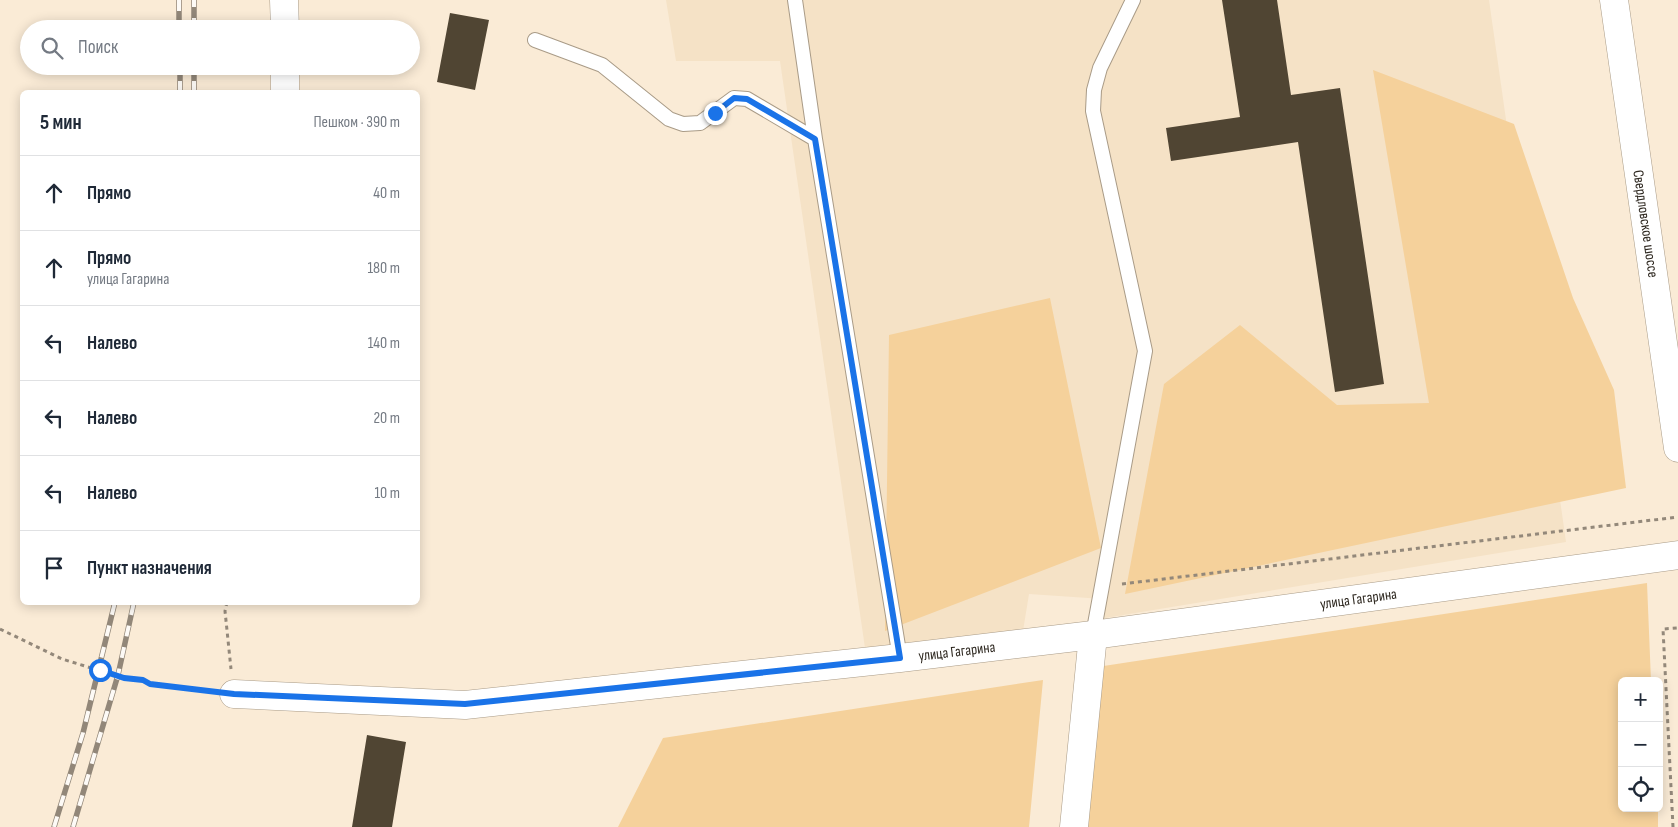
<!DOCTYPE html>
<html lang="ru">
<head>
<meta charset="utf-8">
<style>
  :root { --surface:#fff; --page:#f2f2f3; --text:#1f2937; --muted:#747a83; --line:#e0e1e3 }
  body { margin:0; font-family:"Sofia Sans Condensed",sans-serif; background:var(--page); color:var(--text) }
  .controls { position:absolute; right:15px; bottom:15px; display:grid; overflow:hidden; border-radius:8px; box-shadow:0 2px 12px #0003 }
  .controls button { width:45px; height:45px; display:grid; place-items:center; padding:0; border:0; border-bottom:1px solid var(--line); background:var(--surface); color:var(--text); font:25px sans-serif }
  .stop { position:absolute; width:15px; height:15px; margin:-11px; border:4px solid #1a73e8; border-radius:50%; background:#fff }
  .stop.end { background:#1a73e8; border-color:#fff; box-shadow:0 1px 5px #0008 }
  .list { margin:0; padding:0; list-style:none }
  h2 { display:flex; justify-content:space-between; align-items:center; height:65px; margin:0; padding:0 20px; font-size:21px }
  h2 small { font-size:16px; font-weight:400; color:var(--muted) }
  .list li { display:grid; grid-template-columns:32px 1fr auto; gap:15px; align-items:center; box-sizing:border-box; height:75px; padding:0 20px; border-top:1px solid var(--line) }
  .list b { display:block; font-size:19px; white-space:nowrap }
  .list p { margin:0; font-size:16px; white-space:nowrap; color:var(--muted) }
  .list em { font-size:16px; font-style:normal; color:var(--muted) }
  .icon { flex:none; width:28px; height:28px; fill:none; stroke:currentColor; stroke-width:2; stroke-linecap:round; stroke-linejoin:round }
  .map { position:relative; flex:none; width:1678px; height:827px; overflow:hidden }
  .search { position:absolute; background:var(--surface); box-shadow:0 2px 12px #0003; left:20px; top:20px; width:400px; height:55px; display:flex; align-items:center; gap:12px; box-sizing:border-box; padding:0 18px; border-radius:28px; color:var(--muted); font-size:19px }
  .panel { position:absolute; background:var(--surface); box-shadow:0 2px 12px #0003; left:20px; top:90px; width:400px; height:515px; border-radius:8px }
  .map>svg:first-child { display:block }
</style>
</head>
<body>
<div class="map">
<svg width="1678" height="827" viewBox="0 0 1678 827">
  <rect width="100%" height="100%" fill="#faebd6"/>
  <path fill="#f5e2c6" d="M666,0H1489L1566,542L1105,618L1103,599L1029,594L1023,631L865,648L780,61H676Z"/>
  <path fill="#f5d19b" d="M1373,70L1514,124L1573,298L1614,390L1626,488L1125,594L1164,384L1240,325L1337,405L1429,403Z
    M1050,298L1101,548L885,631L889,335Z
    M1647,583L1651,681H1622V808H1658V827H1085L1097,667Z
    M1043,680L1029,827H618L663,738Z"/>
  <path fill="#504533" d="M1222,0H1277L1291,95L1340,88L1384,384L1335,392L1298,142L1171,161L1166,128L1240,117Z
    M450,13L489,20L475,90L437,82Z
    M367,735L406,742L392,827H352Z"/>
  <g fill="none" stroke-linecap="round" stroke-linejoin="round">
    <defs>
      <path id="service" d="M795,0L815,139L900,658
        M535,40L602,65L669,119L683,124L700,123L734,98L747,99L815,139
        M1093,635L1145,351L1093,111L1094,90L1100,68L1133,0"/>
      <g id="minor">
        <path d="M284,0L285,29"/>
        <path d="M285,92V66"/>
        <path id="s1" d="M234,694L465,705L900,658L1093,635L1678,555"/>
        <path d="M1074,827L1093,635"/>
      </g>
      <g id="primary">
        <path id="s2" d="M1614,0L1678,448"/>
      </g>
    </defs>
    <use href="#service" stroke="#a99b87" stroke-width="16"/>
    <use href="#minor" stroke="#a99b87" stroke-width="29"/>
    <use href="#primary" stroke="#a99b87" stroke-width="29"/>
    <path stroke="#93887a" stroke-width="3" stroke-dasharray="4 4" stroke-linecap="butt" d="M1122,584L1678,517
      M227,602L225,611L231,669
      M0,629L62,659L124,678L143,680L150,684L208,691
      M1673,827L1663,629L1678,628"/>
    <use href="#service" stroke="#fff" stroke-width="14"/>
    <use href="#minor" stroke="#fff" stroke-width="28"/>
    <use href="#primary" stroke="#fff" stroke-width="28"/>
    <defs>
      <path id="rail" d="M179,0V29
        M194,29V0
        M180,92V66
        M194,92V66
        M54,827L83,733L115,602
        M73,827L118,675L134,602"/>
    </defs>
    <use href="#rail" stroke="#928779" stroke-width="5.5"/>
    <use href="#rail" stroke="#fdfaf6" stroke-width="4" stroke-dasharray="11" stroke-linecap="butt"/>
  </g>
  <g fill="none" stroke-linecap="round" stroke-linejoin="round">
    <path stroke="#1a73e8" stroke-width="6" d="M100,670L124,678L143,680L150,684L234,694L465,704L900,658L815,139L747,99L734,98L715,113"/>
  </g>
  <g text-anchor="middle" stroke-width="5" stroke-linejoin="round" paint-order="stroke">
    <g font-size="15" fill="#2f2921" stroke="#fdfaf6">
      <text dy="5" stroke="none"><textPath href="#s2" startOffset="226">Свердловское шоссе</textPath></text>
      <text dy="5" stroke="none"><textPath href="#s1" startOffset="1131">улица Гагарина</textPath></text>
      <text dy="5" stroke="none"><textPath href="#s1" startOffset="726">улица Гагарина</textPath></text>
    </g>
  </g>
</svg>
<div class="controls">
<button>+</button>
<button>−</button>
<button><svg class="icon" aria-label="locate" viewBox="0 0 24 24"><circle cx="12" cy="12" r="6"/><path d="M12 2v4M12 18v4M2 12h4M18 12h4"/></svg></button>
</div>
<div class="stop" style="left:100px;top:670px"></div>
<div class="stop end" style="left:715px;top:113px"></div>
<div class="search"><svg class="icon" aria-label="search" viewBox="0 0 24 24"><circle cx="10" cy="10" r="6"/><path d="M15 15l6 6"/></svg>Поиск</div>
<section class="panel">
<h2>5 мин<small>Пешком · 390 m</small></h2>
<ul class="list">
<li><svg class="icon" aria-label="ahead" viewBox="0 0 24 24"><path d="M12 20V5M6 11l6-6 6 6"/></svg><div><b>Прямо</b></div><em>40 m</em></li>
<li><svg class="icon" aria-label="ahead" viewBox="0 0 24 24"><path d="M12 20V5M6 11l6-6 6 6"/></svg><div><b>Прямо</b><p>улица Гагарина</p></div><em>180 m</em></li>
<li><svg class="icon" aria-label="left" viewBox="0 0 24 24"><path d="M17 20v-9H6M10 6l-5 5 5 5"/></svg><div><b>Налево</b></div><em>140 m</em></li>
<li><svg class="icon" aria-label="left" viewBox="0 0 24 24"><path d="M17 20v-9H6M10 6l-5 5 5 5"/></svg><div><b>Налево</b></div><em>20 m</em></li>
<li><svg class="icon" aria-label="left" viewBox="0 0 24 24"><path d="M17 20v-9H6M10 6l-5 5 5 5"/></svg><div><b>Налево</b></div><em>10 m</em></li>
<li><svg class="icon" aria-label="arrive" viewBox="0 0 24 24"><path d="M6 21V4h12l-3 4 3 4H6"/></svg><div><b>Пункт назначения</b></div></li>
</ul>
</section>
</div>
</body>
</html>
